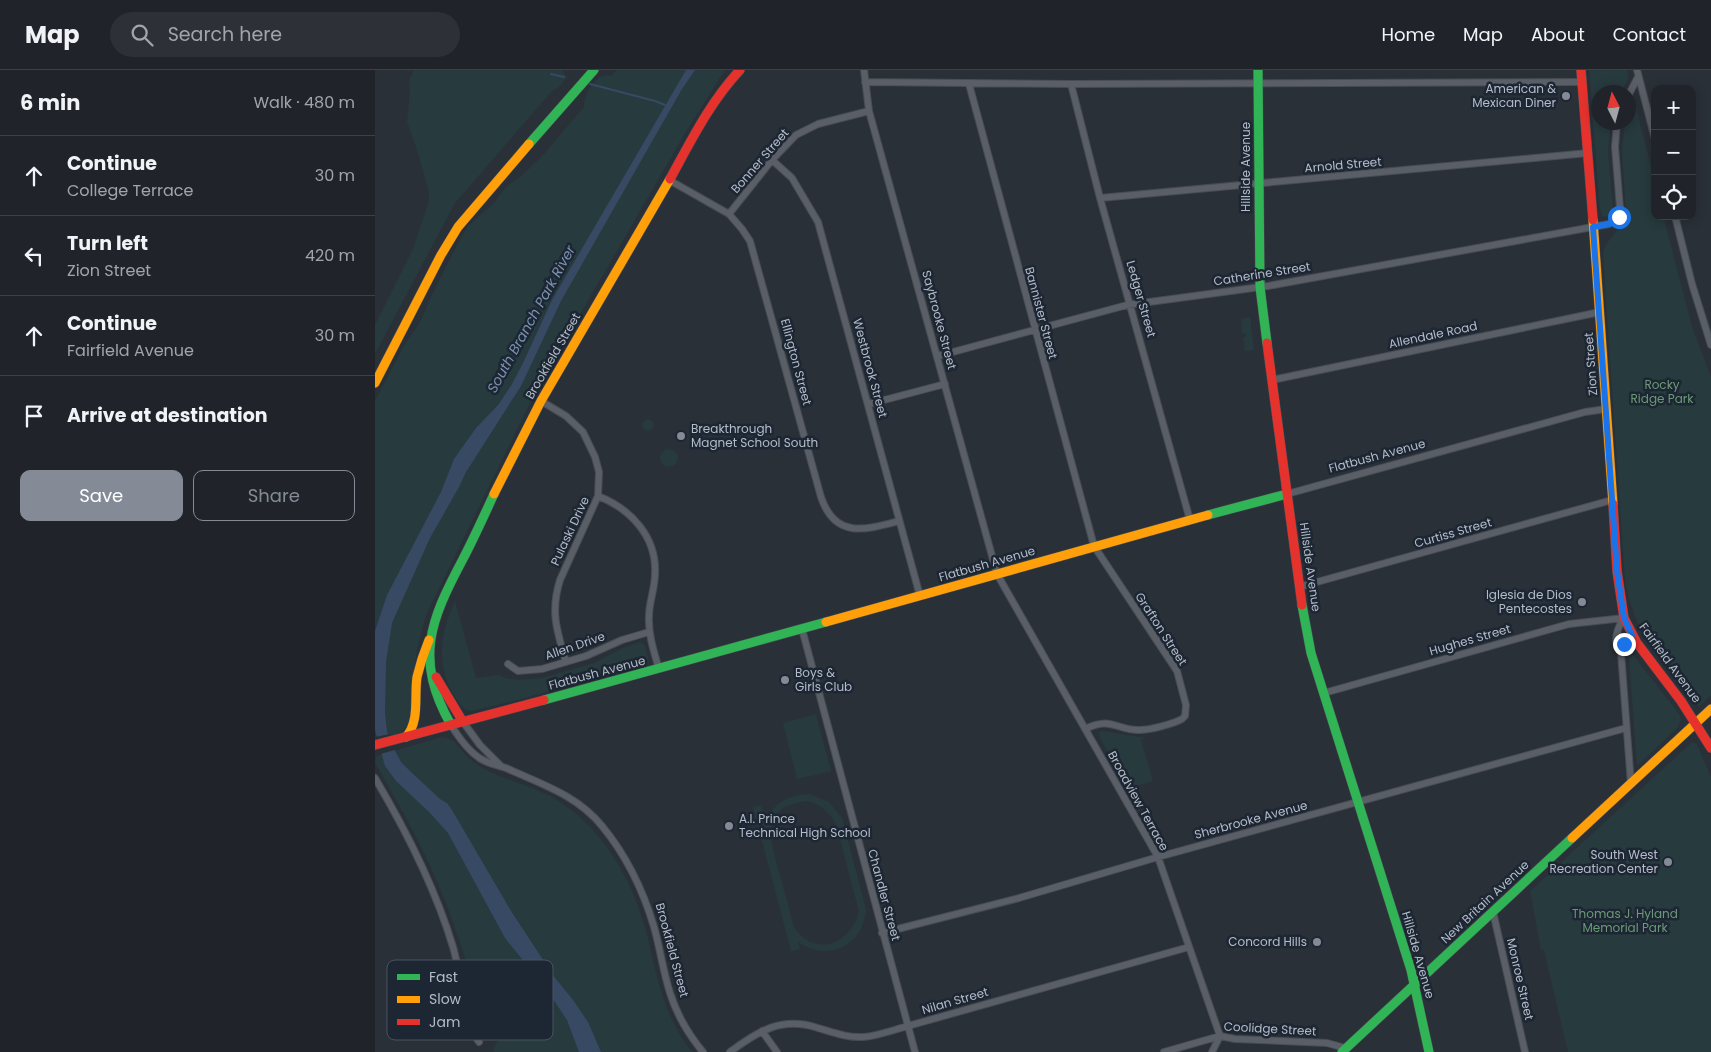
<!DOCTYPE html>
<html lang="en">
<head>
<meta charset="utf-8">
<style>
  :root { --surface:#20242a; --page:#2d3036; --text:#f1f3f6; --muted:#a2a4a8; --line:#3d4147; --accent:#848b96 }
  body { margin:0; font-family:Poppins,sans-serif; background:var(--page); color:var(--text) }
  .controls { position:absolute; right:15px; top:15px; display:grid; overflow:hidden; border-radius:10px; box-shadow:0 2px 12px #0003 }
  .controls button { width:45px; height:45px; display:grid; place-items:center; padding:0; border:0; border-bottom:1px solid var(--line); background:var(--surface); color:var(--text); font:25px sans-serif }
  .compass { position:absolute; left:1216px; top:15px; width:45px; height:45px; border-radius:50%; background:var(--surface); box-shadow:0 2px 12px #0003; rotate:354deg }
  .stop { position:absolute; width:15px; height:15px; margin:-11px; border:4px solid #1a73e8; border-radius:50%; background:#fff }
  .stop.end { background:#1a73e8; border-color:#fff; box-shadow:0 1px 5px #0008 }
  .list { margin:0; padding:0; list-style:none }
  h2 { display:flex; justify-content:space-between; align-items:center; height:65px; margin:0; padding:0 20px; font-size:21px }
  h2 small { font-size:16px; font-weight:400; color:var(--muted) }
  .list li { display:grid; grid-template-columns:32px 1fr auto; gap:15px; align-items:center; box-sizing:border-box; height:80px; padding:0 20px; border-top:1px solid var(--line) }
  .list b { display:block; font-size:19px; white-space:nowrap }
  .list p { margin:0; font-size:16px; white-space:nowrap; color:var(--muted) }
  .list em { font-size:16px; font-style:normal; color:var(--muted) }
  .actions { display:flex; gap:10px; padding:15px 20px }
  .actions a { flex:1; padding:11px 0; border:1px solid var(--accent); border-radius:10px; text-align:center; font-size:18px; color:var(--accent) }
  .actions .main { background:var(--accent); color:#fff }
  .icon { flex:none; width:28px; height:28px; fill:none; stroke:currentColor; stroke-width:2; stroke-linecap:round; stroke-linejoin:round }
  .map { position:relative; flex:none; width:1336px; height:982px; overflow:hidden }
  header { display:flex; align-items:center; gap:30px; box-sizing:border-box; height:70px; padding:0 25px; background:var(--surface); border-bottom:1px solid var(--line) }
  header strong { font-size:24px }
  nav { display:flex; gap:28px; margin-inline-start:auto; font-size:18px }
  .search { width:350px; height:45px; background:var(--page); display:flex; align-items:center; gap:12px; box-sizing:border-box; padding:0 18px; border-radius:28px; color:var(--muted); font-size:19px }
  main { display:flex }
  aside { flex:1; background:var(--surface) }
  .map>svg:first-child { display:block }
</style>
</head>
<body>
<header>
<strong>Map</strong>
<div class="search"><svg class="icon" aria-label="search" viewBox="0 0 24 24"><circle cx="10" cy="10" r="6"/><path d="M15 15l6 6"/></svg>Search here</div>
<nav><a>Home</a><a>Map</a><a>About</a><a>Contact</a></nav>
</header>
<main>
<aside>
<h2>6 min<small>Walk · 480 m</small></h2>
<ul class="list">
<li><svg class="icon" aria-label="ahead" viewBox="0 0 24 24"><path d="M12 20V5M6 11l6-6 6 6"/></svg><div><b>Continue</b><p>College Terrace</p></div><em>30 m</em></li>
<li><svg class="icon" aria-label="left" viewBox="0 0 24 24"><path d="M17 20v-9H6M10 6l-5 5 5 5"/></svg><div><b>Turn left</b><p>Zion Street</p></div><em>420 m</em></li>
<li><svg class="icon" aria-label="ahead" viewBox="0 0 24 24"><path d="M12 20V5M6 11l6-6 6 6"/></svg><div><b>Continue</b><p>Fairfield Avenue</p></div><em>30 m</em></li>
<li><svg class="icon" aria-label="arrive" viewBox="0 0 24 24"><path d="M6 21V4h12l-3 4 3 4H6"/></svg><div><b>Arrive at destination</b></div></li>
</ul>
<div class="actions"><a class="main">Save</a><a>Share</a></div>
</aside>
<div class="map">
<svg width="1336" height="982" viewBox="0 0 1336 982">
  <rect width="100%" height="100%" fill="#2a3038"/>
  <path fill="#273a3e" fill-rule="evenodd" d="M39,0H187L192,7L184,17L177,21L80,133L0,284V255L38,179L53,134L54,122L43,83L32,52L35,22L34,10Z
    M242,0H350L312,60L164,315L51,545L42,579L34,653L26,663L0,670V331L27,279L45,252L53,233L83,173L93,156L118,134L131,117L145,107L168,85L209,37C208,29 216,12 224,8C228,5 231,6 236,6Z
    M1214,0H1252L1253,8L1247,22H1224V52L1236,53L1233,81L1238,140L1237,145L1233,147L1227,146L1225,141Z
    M1257,35L1261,37L1280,113V146H1288L1318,260L1336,307V625L1325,636L1321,635C1288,594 1259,564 1250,510L1228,185C1231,166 1246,163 1251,145L1247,80L1250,53L1254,52V41Z
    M875,247L879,280L870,281L868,267H871V263H867L866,249Z
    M267.5 355a5.5 5.5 0 1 1 11 0a5.5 5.5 0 1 1-11 0Z
    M285 388a9 9 0 1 1 18 0a9 9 0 1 1-18 0Z
    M80,531L101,608L124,605L130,608L143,610L167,608L219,593L248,578L265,572L270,575L274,592L271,595L146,629L97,641C87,640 85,634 80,627C60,594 65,564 80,531Z
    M1257,585L1259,586L1304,644L1306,650L1303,657L1262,696L1254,588Z
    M441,644L456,701L422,709L408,653Z
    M728,661L771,668L766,670L778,711L754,718L725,668L724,662Z
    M67,667C81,668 86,682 96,690C103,696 111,700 119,704C141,713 165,719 185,732C233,763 262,819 274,873C283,913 291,950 317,982H118L122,971C120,965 118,959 112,955C108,952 104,951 101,946C95,934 96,917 94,905C91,890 86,875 81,861C61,800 32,748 0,693L1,686Z
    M1317,672L1322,674L1336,707V982H1193L1169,880H1166L1155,821Z
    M435,724L454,732L467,748L491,839C489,875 453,893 423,872L425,879L416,881L378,737L386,735L391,752C399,732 413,725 435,724ZM432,731C446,735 454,741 461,754L484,842C475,876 437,888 418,855C414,837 409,819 404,802C395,768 384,737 432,731Z"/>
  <path fill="#384963" d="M311,0H320L307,19L186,231L146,316L91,402L84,417L55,468L17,553L11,592L10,643L12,662L19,679L26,692L35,701L65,729L72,733L77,740L136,841L180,908L198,930L213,952L226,982H204L192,950L172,920L130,868L73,763L55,743L21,711L10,696L0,660V561L12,525L66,422L79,389L101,358L124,334L137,314L148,293L177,230Z"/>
  <path fill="#2a3038" d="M15,664L20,680L5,684L0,667Z"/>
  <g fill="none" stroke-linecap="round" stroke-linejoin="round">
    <path stroke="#384963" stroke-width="2" d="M176,4L189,7
      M215,14L280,31L290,35"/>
    <defs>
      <path id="street" d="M489,0L494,41L622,504L783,787L845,966L837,982
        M1262,0L1280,69
        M490,12L696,14L1207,12
        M594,14L719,476L802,601L811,635L810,646L807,649C798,654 775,660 764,660C740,660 737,646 710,659
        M696,14L725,128L815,450
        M1254,24L1263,7
        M397,90L417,108L443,152L545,526
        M294,110L354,144L367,159L375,171L446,427C460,469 490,460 524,451
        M725,128L1213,83
        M354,144L397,90L421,65L443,54L494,41
        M1300,146L1317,214L1336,275
        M563,286L752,235L893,216L1234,154L1243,147L1245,138L1240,77L1242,52
        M897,310L1225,242
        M166,331L191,346L208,362L220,387L224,402L223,426L185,510C175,542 182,561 191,592
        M494,334L570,314
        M912,424L1210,342L1231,339
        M223,426C256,439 282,467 280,504C280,518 274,532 274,546C273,564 279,582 284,599
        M924,517L1237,430
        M427,559L540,982
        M1246,583C1237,573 1242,558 1249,548
        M133,594L143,601L167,599L211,586L247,570L274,562
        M949,623L1194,554L1249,548
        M88,652L105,675L126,696
        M76,655C84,668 93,681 106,689C114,694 123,695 131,698C166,714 202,725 227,756C251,785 268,820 279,857C285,878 288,901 295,923C302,945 313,964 328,982
        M0,708C32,762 60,817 78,877C85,903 89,929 95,955L97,962L104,972
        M1256,714L1246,583L1249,574L1257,565
        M1118,842L1150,982
        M507,863L644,828L783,787L1251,658
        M387,961L402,982
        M355,982C383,961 407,946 443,958C457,962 472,968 488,967C503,966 518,960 533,956L814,877
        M789,982L845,966L860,969L952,973L970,978"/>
      <path id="fast" d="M883,0L885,217L892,273
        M154,74L219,0
        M833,445L912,424
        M927,535L936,583L1036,900L1054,982
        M169,630L451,552
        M76,655C39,589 55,551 88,489C99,468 109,446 119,424
        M967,982L1197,768"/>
      <path id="slow" d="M1218,150L1238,434
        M0,313L66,185L83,157L154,74
        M119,424L166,331L295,109
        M451,552L833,445
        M31,667C45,651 39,627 42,607C45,594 49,582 54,570
        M1197,768L1336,639"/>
      <path id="jam" d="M1206,0L1218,150
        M295,109C316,71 335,32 365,0
        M892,273L927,535
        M1238,434L1242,501L1249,548L1262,573L1306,631L1336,678
        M61,607L88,652
        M0,675L169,630"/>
    </defs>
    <use href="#street" stroke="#484c53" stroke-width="8"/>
    <use href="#fast" stroke="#484c53" stroke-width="10"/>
    <use href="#slow" stroke="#484c53" stroke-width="10"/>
    <use href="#jam" stroke="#484c53" stroke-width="10"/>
    <use href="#street" stroke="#5a5e66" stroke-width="6"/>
    <use href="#fast" stroke="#30b455" stroke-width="9"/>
    <use href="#slow" stroke="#ff9f0a" stroke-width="9"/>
    <use href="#jam" stroke="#e5322d" stroke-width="9"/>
  </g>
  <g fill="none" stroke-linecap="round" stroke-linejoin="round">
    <path stroke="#1a73e8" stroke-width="6" d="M1244,147L1234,154L1218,157L1242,501L1249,548L1257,565L1249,574"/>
  </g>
  <g fill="#848b96" stroke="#1d2633" stroke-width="2">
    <circle cx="1191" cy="26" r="5"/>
    <circle cx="306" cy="366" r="5"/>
    <circle cx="1207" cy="532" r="5"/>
    <circle cx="410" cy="610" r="5"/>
    <circle cx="354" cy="756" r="5"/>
    <circle cx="1293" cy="792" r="5"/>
    <circle cx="942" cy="872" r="5"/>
  </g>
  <g text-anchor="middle" stroke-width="5" stroke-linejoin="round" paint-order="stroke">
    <g font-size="12" fill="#b4bcc9" stroke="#1d2633" text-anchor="end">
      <text x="1181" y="23">American &amp;<tspan x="1181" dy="14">Mexican Diner</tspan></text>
      <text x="316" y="363" text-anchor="start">Breakthrough<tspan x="316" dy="14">Magnet School South</tspan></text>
      <text x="1197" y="529">Iglesia de Dios<tspan x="1197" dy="14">Pentecostes</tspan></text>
      <text x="420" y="607" text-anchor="start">Boys &amp;<tspan x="420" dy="14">Girls Club</tspan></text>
      <text x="364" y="753" text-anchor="start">A.I. Prince<tspan x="364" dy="14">Technical High School</tspan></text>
      <text x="1283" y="789">South West<tspan x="1283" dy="14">Recreation Center</tspan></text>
      <text x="932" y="876">Concord Hills</text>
    </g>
    <g font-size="12" fill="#b4bcc9" stroke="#1d2633">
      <text transform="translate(385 91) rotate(-49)" y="4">Bonner Street</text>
      <text transform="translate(968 95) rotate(-5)" y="4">Arnold Street</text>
      <text transform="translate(871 97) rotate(-90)" y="4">Hillside Avenue</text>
      <text transform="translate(887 204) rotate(-9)" y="4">Catherine Street</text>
      <text transform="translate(766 229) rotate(74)" y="4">Ledger Street</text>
      <text transform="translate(666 243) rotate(75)" y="4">Bannister Street</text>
      <text transform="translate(564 250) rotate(75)" y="4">Saybrooke Street</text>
      <text transform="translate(1058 265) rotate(-12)" y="4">Allendale Road</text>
      <text transform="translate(178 286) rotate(-60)" y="4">Brookfield Street</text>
      <text transform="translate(421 292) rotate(75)" y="4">Ellington Street</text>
      <text transform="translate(1216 294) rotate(-94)" y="4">Zion Street</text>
      <text transform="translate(495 298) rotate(75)" y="4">Westbrook Street</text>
      <text transform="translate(1002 386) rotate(-15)" y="4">Flatbush Avenue</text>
      <text transform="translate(195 461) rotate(-65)" y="4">Pulaski Drive</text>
      <text transform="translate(1078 463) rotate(-16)" y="4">Curtiss Street</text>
      <text transform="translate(612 494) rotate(-16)" y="4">Flatbush Avenue</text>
      <text transform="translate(935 497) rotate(82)" y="4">Hillside Avenue</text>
      <text transform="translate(786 559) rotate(57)" y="4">Grafton Street</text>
      <text transform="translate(1095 570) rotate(-16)" y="4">Hughes Street</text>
      <text transform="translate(200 576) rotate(-19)" y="4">Allen Drive</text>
      <text transform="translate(1295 593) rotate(54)" y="4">Fairfield Avenue</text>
      <text transform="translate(222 603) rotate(-15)" y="4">Flatbush Avenue</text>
      <text transform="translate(763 731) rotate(61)" y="4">Broadview Terrace</text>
      <text transform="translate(876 750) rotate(-15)" y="4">Sherbrooke Avenue</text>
      <text transform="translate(509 825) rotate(75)" y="4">Chandler Street</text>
      <text transform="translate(1110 832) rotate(-43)" y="4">New Britain Avenue</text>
      <text transform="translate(297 880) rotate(75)" y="4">Brookfield Street</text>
      <text transform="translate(1043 885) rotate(74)" y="4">Hillside Avenue</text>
      <text transform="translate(1145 909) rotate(77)" y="4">Monroe Street</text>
      <text transform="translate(580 931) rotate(-16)" y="4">Nilan Street</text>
      <text transform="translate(895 959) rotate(3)" y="4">Coolidge Street</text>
    </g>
    <g font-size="12" fill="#6b9a76" stroke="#1d2633">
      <text x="1287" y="319">Rocky<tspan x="1287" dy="14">Ridge Park</tspan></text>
      <text x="1250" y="848">Thomas J. Hyland<tspan x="1250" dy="14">Memorial Park</tspan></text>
    </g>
    <g font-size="14" font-style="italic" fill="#7c92b1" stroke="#1d2633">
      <text transform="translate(156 249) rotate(-61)" y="5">South Branch Park River</text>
    </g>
  </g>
  <rect x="12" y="890" width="166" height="80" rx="8" fill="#1d2633" stroke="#4a5360" stroke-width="1"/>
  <rect x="22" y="904" width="23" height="6" fill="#30b455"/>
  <rect x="22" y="926" width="23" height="7" fill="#ff9f0a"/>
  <rect x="22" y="949" width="23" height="6" fill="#e5322d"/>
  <g font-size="14" fill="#b4bcc9">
    <text x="54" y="912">Fast</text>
    <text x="54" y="934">Slow</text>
    <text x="54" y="957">Jam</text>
  </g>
</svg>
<div class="controls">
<button>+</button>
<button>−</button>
<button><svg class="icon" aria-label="locate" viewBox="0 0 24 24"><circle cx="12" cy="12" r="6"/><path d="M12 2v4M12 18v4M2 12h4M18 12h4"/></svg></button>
</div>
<svg class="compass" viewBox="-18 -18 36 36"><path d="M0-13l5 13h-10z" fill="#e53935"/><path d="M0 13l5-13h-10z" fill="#a2a4a8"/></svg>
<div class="stop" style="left:1244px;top:147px"></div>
<div class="stop end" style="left:1249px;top:574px"></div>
</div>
</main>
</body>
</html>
